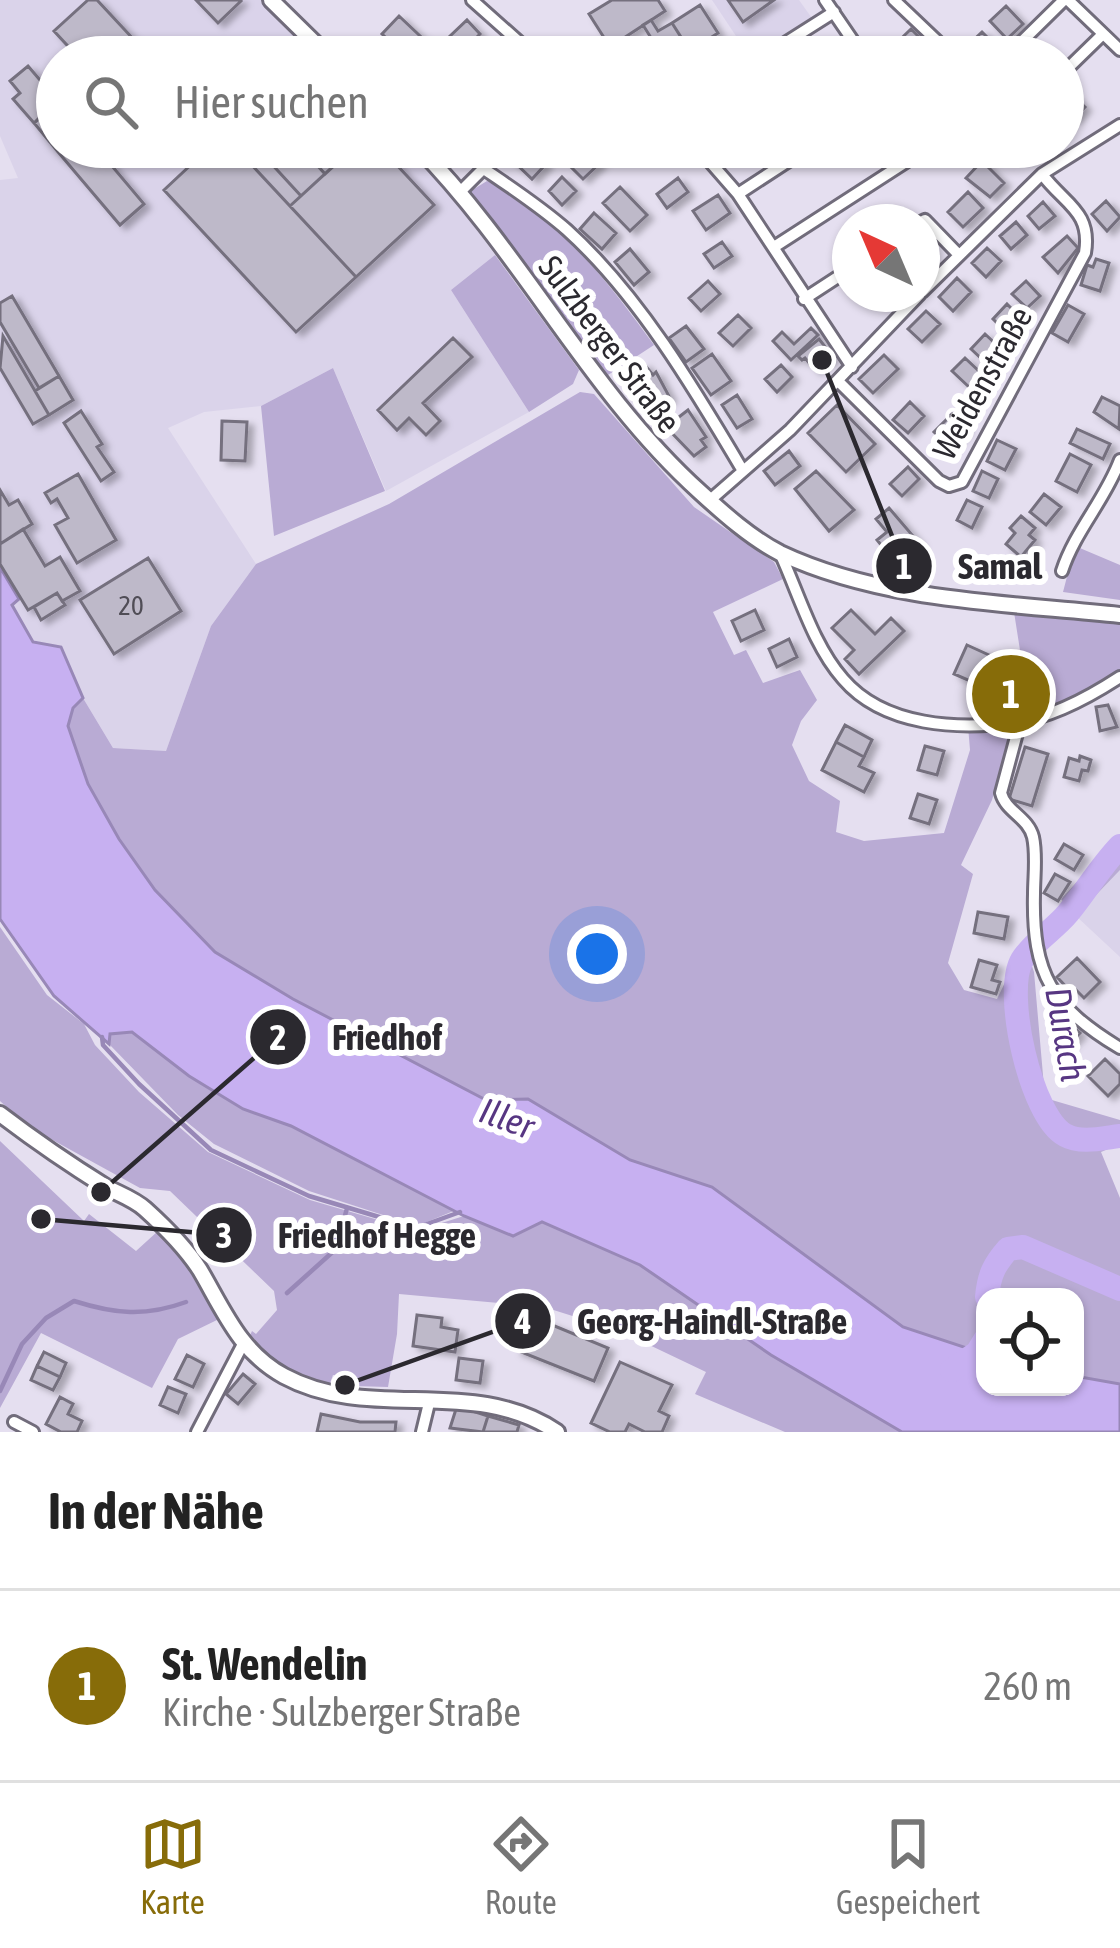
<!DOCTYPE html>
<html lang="de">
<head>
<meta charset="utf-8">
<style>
  :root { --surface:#fff; --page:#f6f6f6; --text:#222; --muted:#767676; --line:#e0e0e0; --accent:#876c09 }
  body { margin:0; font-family:"Asap Condensed",sans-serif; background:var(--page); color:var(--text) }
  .controls { position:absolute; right:36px; bottom:36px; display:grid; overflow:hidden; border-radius:24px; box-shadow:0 3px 9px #0004 }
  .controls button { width:108px; height:108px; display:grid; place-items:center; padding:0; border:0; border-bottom:3px solid var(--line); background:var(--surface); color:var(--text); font:60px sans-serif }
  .compass { position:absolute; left:832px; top:204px; width:108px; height:108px; border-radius:50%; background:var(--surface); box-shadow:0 3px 9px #0004; rotate:316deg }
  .you { position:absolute; left:597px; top:954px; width:42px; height:42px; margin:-30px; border:9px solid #fff; border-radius:50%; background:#1a73e8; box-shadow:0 0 0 18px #1a73e833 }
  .badge { display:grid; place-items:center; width:78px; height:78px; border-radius:50%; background:var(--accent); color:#fff; font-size:39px; font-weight:700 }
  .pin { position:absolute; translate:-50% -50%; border:6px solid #fff; box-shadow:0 3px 12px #0006 }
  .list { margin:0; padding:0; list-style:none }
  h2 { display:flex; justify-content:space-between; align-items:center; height:156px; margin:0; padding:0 48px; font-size:51px }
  h2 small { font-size:39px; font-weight:400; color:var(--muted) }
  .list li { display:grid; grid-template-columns:78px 1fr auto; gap:36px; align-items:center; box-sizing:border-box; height:192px; padding:0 48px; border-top:3px solid var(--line) }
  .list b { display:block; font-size:45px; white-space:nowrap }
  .list p { margin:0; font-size:39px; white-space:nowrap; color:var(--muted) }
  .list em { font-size:39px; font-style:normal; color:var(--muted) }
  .icon { flex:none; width:66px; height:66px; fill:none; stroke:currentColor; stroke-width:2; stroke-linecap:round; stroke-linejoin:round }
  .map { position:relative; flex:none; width:1120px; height:1432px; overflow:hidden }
  .search { position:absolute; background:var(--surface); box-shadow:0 3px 9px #0004; left:36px; right:36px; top:36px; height:132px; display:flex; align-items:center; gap:30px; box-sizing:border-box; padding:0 42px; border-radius:66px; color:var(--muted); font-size:45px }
  .sheet { height:348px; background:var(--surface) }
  nav { display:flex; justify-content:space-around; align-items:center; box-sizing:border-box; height:168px; border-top:3px solid var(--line); background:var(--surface); font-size:33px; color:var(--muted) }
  nav a { display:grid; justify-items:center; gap:6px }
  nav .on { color:var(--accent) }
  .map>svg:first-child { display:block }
</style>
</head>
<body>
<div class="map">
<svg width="1120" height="1432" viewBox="0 0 1120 1432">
  <defs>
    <filter id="shadow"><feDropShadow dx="6" dy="4" stdDeviation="3" flood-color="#0004"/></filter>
  </defs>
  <rect width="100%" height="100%" fill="#e5dff0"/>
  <path fill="#dad3ea" d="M0,0H263L318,57H57V147H405L452,196L495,255L451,290L529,412L386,491L333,368L261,406L204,412L168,428L256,564L211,626L166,751L113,748L83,698L62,648L33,642L12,604L19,599L0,567V180L18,178L0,136Z
    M712,0H799L814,21L750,57Z
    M1120,870V957L1076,916Z"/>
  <path fill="#b9abd4" d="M487,181C551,206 614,290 654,345L605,377L469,192Z
    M495,255L579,370L573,384L529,412L451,290Z
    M333,368L385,491L274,536L261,406Z
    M580,392L594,394L694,507L774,562L783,579L713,612L734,655L746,650L763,683L800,670L817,700L801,721L792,745L809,781L840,801L836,832L864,841L944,833L970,750L968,726L1014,725L992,800L961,865L973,874L948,963L964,990L997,999L1024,943L1034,972L1045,1098L1120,1120V1144L1101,1152L1120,1198V1384L1075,1376V1297H985V1354L903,1327L712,1187L630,1160L528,1099L486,1100L293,999L215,952L155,890L119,839L88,783L68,726L73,708L83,698L113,748L166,751L211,626L256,564L389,504Z
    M1075,546L1120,565V600L1063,592Z
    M1014,612L1120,623V672L1090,692L1019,718L1022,663Z
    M1120,836V870L1076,916L1061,899Z
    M0,927L47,995L84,1024L95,1045L139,1092L208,1152L310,1200L416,1231L464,1216L513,1236L542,1222L640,1265L771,1355L902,1432H785L695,1394L706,1372L620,1331L544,1307L399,1294L397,1334L388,1387L354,1386V1379L333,1375L329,1386L287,1373L247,1342L252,1331L256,1334L277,1310L274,1291L170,1191L140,1188L29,1127L0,1101Z
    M132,1032L189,1075L243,1109L291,1126L456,1210L417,1226L309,1191L214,1144L178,1115L109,1044L110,1034Z
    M0,1141L84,1221L89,1214L136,1251L158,1231L192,1269L219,1319L178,1339L152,1388L41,1333L0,1408Z"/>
  <path fill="#c7b0f1" stroke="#9888b7" stroke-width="3" d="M0,567L19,599L12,605L33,642L61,647L83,698L73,708L68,726L88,784L119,839L155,890L215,952L293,999L486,1100L528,1099L630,1160L712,1187L903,1327L985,1354V1387H1075V1376L1120,1384V1432H902L771,1355L640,1265L542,1222L513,1236L464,1216L291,1126L243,1109L189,1076L132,1032L110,1034L109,1044L54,996L0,919Z"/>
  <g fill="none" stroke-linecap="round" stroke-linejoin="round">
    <path stroke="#9888b7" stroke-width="4.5" d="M102,1037L103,1045L139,1084L211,1150L309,1196L416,1228L460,1212
      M287,1293L336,1249L347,1208
      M0,1391L22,1344L46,1318L74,1301C115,1314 145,1317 186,1302"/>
    <path stroke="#c7b0f1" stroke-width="24" d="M1120,846C1100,867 1086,891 1068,913C1055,929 1033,942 1022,960C1003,992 1031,1117 1065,1135C1081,1144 1103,1138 1120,1136
      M987,1297C989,1275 994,1265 1008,1249L1023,1247L1120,1289
      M952,1370L977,1353L985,1340"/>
  </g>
  <path fill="#beb9c9" stroke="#746f7e" stroke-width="3" filter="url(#shadow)" d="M88,0H97L150,57H78L54,31Z
    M196,0H240L241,1L218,23Z
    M612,0H658L665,11L610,47L589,14Z
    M728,0H774L743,22Z
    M700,5L718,33L690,51L672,23Z
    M1006,6L1023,24L1007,39L990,21Z
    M399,16L438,53L435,57H407L382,34Z
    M467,20L480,34L462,52L448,38Z
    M651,20L658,31L672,23L684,42L671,50L675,57H663L643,25Z
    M911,29L919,37L899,57H882Z
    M982,32L999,49L991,57H976L966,47Z
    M28,66L57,100L34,123L13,99L20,93L10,81Z
    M1066,89L1085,107L1074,119L1063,108Z
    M57,103V147H64L58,152L34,123Z
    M64,147H96L144,204L120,225L58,152Z
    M210,147H235L356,277L296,332L164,190Z
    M235,147H256L301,196L290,206Z
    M256,147H301L325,174L301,196Z
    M301,147H344L349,152L325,174Z
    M354,147H380L434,205L356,277L290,206Z
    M522,147L546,164L532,179L511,159Z
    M588,150L600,163L583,179L570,166Z
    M982,161L1004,183L990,197L966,178Z
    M562,177L576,191L562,205L549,191Z
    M678,178L688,192L667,208L657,194Z
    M620,187L647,215L630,231L603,203Z
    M968,192L983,208L963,227L948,212Z
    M718,195L730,213L706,230L693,211Z
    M1106,201L1120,217L1107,231L1092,214Z
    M1043,202L1055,216L1039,229L1028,216Z
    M594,213L616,233L602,249L580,229Z
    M1016,222L1027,235L1011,249L1000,236Z
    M1067,236L1078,248L1058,273L1043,257Z
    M722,242L732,256L714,268L704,254Z
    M987,248L1001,261L986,277L972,263Z
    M630,249L649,272L634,285L615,262Z
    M1096,259L1109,263L1100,291L1081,285L1087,265L1093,267Z
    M957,278L971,292L953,311L939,297Z
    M708,281L720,294L701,311L689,298Z
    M1026,281L1040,296L1027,308L1012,294Z
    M12,296L59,376L39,388L0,322V303Z
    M1007,304L1022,319L1007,333L993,319Z
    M1068,305L1084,314L1068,342L1052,333Z
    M926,311L940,324L922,342L908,329Z
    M738,315L751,328L733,346L719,333Z
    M686,326L704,349L686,362L669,338Z
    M811,328L818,335L791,360L773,341L782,332L794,344Z
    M985,334L1000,348L986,363L971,349Z
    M3,336L49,415L33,424L0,368Z
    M453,338L472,357L423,403L440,421L426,435L409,418L397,430L378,410Z
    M819,339L834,358L815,370L805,358L802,360L798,356Z
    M712,354L731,381L711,395L692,368Z
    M884,355L898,369L873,393L859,379Z
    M965,358L982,374L969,387L952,371Z
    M644,364L653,375L656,372L670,398L648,414L622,380Z
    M781,365L792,377L777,392L765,379Z
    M59,376L73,400L49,415L35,391Z
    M737,395L752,419L737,428L722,405Z
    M1102,397L1120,406L1119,429L1094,412Z
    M910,402L924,416L908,433L893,420Z
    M837,405L875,444L846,472L808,433Z
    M688,410L706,437L701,440L706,447L694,456L666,427Z
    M81,411L102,444L97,447L114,472L101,481L64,423Z
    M952,414L966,429L949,446L934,432Z
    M222,421L247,422L245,461L221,460Z
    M1077,429L1110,444L1103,459L1070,443Z
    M997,440L1016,449L1005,470L987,461Z
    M789,451L800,466L775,485L764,471Z
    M1070,454L1091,465L1077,492L1056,481Z
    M908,467L919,479L902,496L890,484Z
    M816,471L854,510L829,531L795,489Z
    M982,471L998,479L989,498L973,491Z
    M78,474L116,540L77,563L55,525L68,518L57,499L51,503L45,493Z
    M0,490L9,505L18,500L32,524L0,544Z
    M1044,494L1061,507L1046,525L1030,512Z
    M967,500L982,507L972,528L957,520Z
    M889,508L919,543L901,559L895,552L890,556L877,540L887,532L876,519Z
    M1021,516L1035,528L1029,535L1035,540L1021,557L1006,544L1015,533L1010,528Z
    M23,529L45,566L60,557L80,591L62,601L57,593L28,610L0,564V544Z
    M148,558L181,611L114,654L80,600Z
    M57,593L65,605L41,620L34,607Z
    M755,610L764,630L741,641L732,621Z
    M851,610L875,634L891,618L904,631L859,674L845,659L854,650L832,628Z
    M789,639L797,657L777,667L769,649Z
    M967,645L1013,666L1000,694L954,674Z
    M1108,705L1117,727L1100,731L1096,707Z
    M845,725L872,740L864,757L836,742Z
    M836,742L864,757L859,766L874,773L864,792L822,770Z
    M925,746L944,751L937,775L918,770Z
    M1025,747L1048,754L1032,806L1009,799Z
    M1080,756L1091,760L1088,771L1082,770L1079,781L1064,777L1069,758L1079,761Z
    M918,794L937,800L929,824L910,818Z
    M1064,844L1083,855L1074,870L1055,859Z
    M1055,874L1070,882L1058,901L1044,893Z
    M978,912L1008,917L1004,939L974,933Z
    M1077,958L1100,982L1084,998L1075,989L1071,992L1057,977Z
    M979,960L997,965L992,980L1000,982L996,994L971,987Z
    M1062,1016L1080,1033L1066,1047L1048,1030Z
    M1105,1059L1120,1074V1084L1108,1096L1088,1076Z
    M417,1315L442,1318L441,1327L458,1330L455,1352L413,1346Z
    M527,1322L542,1329L545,1322L608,1348L594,1381L516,1350Z
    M44,1352L66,1363L60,1377L37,1366Z
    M187,1355L204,1364L193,1387L175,1379Z
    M459,1358L483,1361L480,1383L456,1380Z
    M620,1362L672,1385L659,1411L669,1416L662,1432H645L629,1424L625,1432H610L591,1423Z
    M37,1366L60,1377L53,1390L31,1380Z
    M243,1374L255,1384L238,1404L226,1394Z
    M168,1387L186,1394L178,1413L160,1405Z
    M60,1397L73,1404L68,1414L82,1421L77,1432H61L46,1424Z
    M457,1406L488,1416L483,1432L450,1428Z
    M321,1414L360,1422H396L395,1432H317Z
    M488,1416L519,1425L517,1432H483Z"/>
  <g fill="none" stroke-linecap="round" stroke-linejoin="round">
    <defs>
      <path id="minor" d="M472,0L536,57
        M825,0L864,57
        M894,0L954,57
        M1068,0L1120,50
        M763,57L834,12
        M1006,57L1064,0
        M1063,73L1103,34
        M697,147L738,194L852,367
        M484,169C512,188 541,207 567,230C638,294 694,388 743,471
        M461,191L505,147
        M738,194L810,147
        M921,222L925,220L958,254
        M774,247L912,158L904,147
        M922,292L1042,174L1120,125
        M804,299L850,269
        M838,381L939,481L949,486L962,482L1085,253C1092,211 1064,204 1042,174
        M709,501L790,430L920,294
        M780,553C799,594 813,645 843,679C884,727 959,730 1017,722C1052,717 1091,696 1120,677
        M1062,571C1075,531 1105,500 1120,460
        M1020,722L1001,793C1006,812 1028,817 1033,837C1037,855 1034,876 1034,894C1032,974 1052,1007 1120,1048
        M14,1422L33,1432
        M197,1432L243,1344
        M422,1432L430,1399"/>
      <path id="tertiary" d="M271,0L329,57
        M418,147C523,254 589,392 700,492C724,514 751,538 780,553C884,602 1008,603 1120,615
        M0,1114C34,1140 69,1164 106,1187C119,1194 134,1199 145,1209C165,1227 186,1248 200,1270C224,1311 240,1352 284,1376C371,1423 473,1375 557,1432"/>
    </defs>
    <use href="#minor" stroke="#716c7b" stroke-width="16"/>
    <use href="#tertiary" stroke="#716c7b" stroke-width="20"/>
    <use href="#minor" stroke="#fff" stroke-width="10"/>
    <use href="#tertiary" stroke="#fff" stroke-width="14"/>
  </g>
  <g text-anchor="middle" stroke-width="12" stroke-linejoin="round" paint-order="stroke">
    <g font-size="27" fill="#504d56">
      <text x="131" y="615">20</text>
    </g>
    <g font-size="33" fill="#2b292f" stroke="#fff">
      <text transform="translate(610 344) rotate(53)" y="12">Sulzberger Straße</text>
      <text transform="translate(982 383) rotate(-61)" y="12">Weidenstraße</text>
    </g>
    <g font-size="36" font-style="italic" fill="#573682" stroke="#fff">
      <text transform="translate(1066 1034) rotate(80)" y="13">Durach</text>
      <text transform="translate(507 1118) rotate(20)" y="13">Iller</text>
    </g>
  </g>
  <path fill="none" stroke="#2b292f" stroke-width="4.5" d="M822 360L904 566M101 1192L278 1037M41 1219L224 1235M345 1385L523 1321"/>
  <g fill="#2b292f" stroke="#fff" stroke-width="4.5">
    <circle cx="822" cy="360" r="12"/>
    <circle cx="101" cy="1192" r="12"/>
    <circle cx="41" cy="1219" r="12"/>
    <circle cx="345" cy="1385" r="12"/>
    <circle cx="904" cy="566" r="30"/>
    <circle cx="278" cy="1037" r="30"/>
    <circle cx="224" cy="1235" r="30"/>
    <circle cx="523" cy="1321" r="30"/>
  </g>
  <g font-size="36" text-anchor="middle" font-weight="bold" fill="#fff">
    <text x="904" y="579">1</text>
    <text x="278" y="1050">2</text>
    <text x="224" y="1248">3</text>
    <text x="523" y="1334">4</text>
  </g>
  <g font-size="36" text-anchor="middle" font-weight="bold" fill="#2b292f" stroke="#fff" stroke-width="12" stroke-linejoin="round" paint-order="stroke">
    <text x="1000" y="579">Samal</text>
    <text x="387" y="1050">Friedhof</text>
    <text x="377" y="1248">Friedhof Hegge</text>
    <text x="712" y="1334">Georg-Haindl-Straße</text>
  </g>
</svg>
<div class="controls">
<button><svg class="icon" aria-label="locate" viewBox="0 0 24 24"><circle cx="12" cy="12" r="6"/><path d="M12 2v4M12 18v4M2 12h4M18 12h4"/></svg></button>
</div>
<svg class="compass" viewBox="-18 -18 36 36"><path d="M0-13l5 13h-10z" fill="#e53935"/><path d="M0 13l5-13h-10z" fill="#767676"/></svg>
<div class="you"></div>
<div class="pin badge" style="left:1011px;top:694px">1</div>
<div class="search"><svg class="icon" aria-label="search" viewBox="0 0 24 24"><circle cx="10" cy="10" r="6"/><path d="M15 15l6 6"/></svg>Hier suchen</div>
</div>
<section class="sheet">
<h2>In der Nähe<small></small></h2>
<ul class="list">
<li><span class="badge">1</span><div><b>St. Wendelin</b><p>Kirche · Sulzberger Straße</p></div><em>260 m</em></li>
</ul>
</section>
<nav>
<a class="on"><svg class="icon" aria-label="map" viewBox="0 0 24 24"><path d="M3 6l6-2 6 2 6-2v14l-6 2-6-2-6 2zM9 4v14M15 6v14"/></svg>Karte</a>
<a><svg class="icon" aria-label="directions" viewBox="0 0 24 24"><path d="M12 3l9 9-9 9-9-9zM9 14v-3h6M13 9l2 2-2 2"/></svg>Route</a>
<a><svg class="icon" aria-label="saved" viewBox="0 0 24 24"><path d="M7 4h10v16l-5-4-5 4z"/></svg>Gespeichert</a>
</nav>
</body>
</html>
